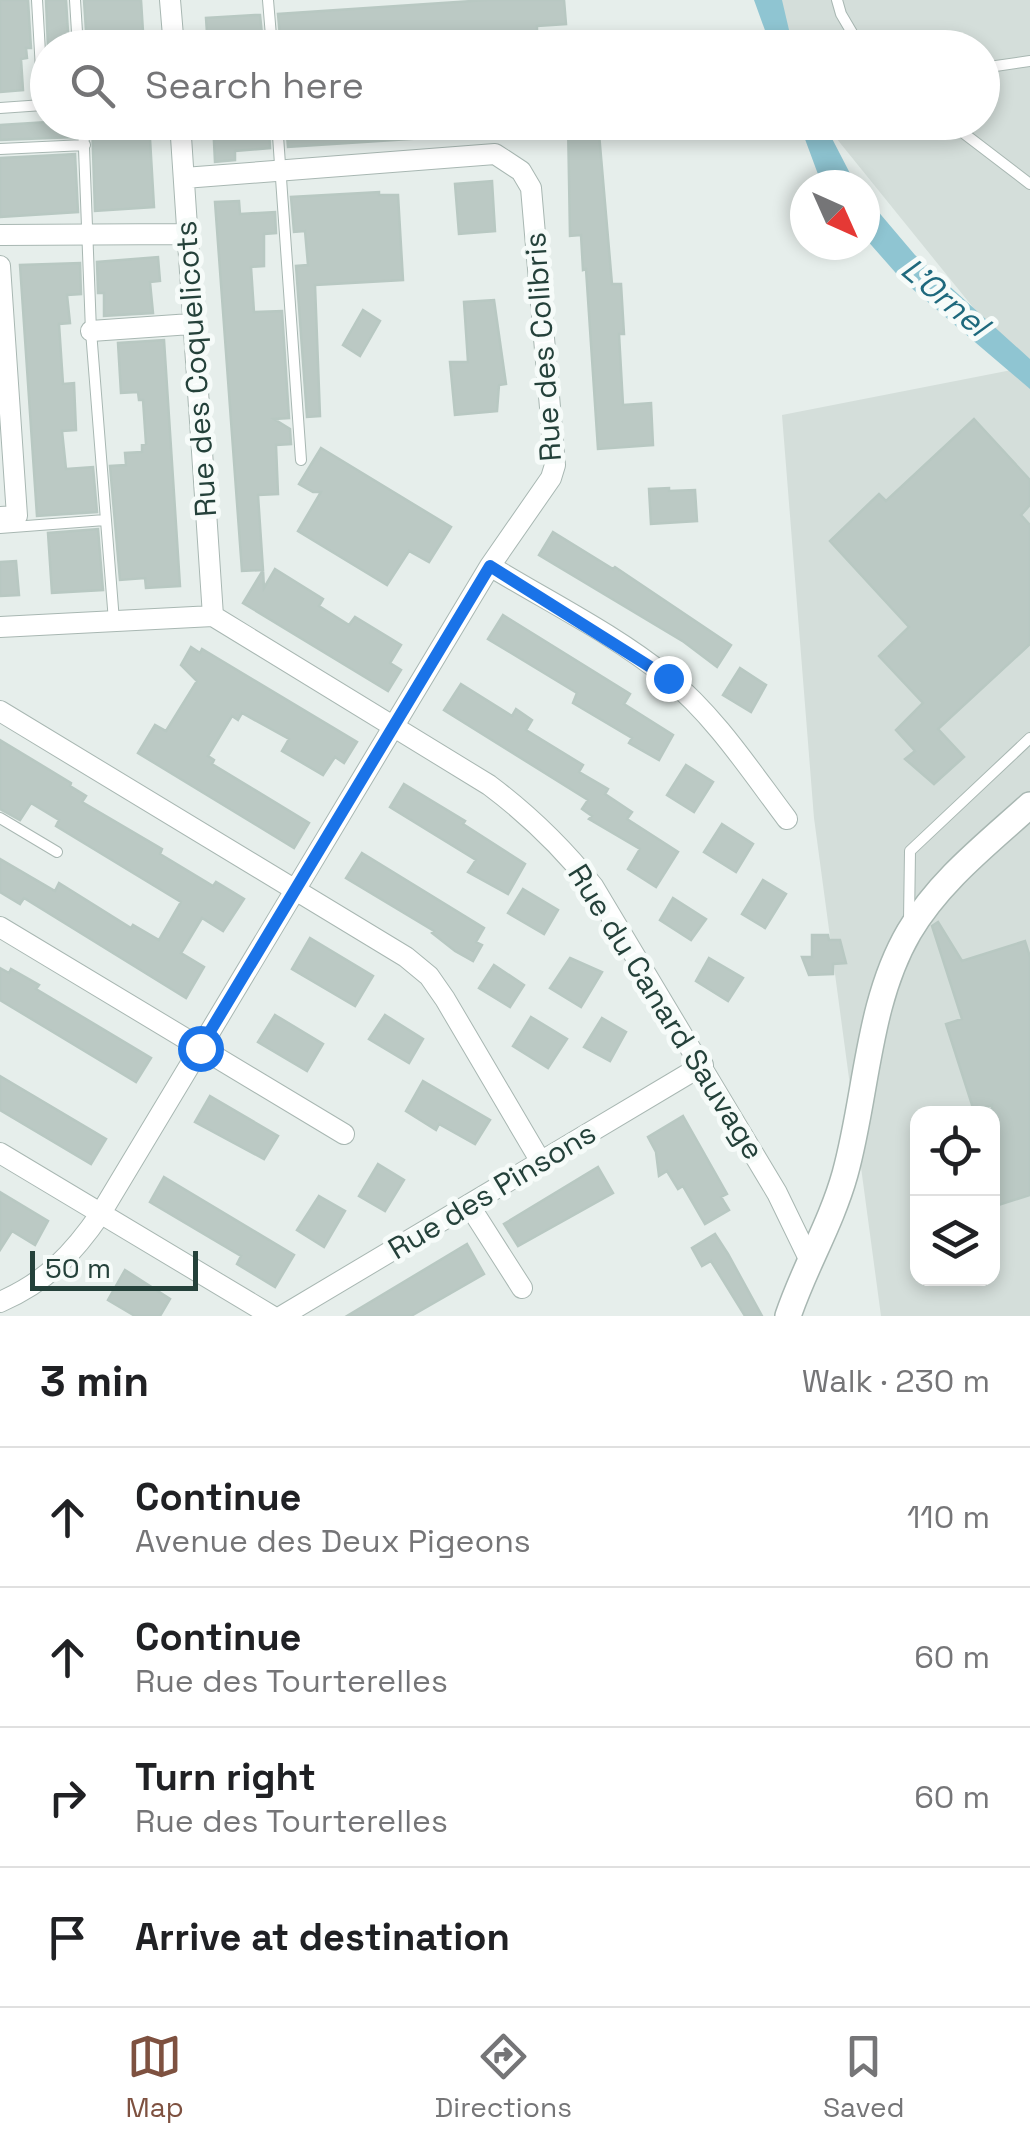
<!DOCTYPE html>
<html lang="en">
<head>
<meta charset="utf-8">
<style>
  :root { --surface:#fff; --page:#f2f2f2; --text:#202124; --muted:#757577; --line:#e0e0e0; --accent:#7e5140 }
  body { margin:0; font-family:"Space Grotesk",sans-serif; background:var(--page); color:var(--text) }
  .controls { position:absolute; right:30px; bottom:30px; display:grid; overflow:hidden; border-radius:20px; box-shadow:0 5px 15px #0003 }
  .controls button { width:90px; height:90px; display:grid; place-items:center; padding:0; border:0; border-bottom:2px solid var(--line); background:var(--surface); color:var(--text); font:50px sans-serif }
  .compass { position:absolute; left:790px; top:170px; width:90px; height:90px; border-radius:50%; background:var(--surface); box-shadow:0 5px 15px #0003; rotate:135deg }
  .scale { position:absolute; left:30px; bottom:25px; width:168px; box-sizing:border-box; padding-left:10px; border:5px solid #24413a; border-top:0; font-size:28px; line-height:35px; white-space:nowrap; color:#24413a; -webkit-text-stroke:8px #f6fbf9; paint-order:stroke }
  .stop { position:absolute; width:30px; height:30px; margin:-22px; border:8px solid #1a73e8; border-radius:50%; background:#fff }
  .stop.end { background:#1a73e8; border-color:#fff; box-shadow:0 2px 10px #0008 }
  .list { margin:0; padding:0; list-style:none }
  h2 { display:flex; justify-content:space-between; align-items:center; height:130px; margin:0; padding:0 40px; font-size:42px }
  h2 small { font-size:32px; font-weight:400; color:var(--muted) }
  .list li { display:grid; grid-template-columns:65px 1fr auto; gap:30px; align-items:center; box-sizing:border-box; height:140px; padding:0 40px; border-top:2px solid var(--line) }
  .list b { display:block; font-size:38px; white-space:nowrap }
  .list p { margin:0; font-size:32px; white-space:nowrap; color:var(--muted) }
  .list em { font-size:32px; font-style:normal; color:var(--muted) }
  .icon { flex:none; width:55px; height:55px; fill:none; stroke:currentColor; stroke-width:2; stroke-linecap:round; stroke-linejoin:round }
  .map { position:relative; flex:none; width:1030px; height:1316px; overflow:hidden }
  .search { position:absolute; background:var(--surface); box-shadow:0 5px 15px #0003; left:30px; right:30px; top:30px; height:110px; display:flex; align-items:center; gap:25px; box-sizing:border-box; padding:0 35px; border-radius:55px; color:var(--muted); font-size:38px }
  .sheet { height:690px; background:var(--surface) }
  nav { display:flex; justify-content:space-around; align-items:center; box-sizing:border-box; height:140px; border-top:2px solid var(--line); background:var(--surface); font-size:28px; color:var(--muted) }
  nav a { display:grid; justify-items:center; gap:5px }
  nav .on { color:var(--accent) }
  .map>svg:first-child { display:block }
</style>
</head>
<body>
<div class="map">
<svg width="1030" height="1316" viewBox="0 0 1030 1316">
  <rect width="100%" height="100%" fill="#e6eeeb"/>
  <path fill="#d4deda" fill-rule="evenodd" d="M768,0H1030V1316H881L814,818L782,415L1022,368L824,123L982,122V48L781,47ZM918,1114H992V1278H918Z"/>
  <path fill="#8fc5d2" d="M754,0H782L793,47H771Z
    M799,123H824L856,185H822Z
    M865,196L915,255L1030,359V389L902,280L865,238Z"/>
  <path fill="#bbc9c4" stroke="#b8c8c2" stroke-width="2.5" d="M0,0H28L31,48H26L27,58L21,59L23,90L0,92Z
    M46,0H66L69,48H48Z
    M84,0H141L144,48L87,46Z
    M487,0H564L566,24L537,26V35L492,38V34L381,41V48H281L278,14Z
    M255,15H260L262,34L238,36V48H208L206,18Z
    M48,122H74L75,137L0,140V125Z
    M92,122H149L154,207L95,211Z
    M213,122H242L243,130L269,128L270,148L235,151V160L215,162Z
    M454,122L455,136L288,147L286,123Z
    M568,122H598L612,284H621L624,334H619L623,405L651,403L653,445L598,449L586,269L583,270L581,235L570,236Z
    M75,154L78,212L0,217V158Z
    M492,181L495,231L459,234L455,184Z
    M379,192V195H398L403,280L315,285L320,416L307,417L296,266L308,265L305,231L294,232L291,197Z
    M239,201L240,214L275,212L276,233L264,234V266L251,267L254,312L282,311L289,418L274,419L290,429L291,444L276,445L278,494L258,495L263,570L242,571L215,202Z
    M158,257L160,281L150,282L153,313L104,316V293H98L97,262Z
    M80,263L81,294L67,295L70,323L59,324L63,384L74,383L76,430L62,431L66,469L93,467L97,512L37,516L20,265Z
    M494,300L506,384L499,385L497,411L455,415L450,362H468L464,302Z
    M363,310L380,321L360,356L343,345Z
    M164,340L180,586L146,588L145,578L120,580L110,466L126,465L125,453L142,452V445L146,444L143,400H139L138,392L121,393L118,343Z
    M974,419L1030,480V505L1021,515L1030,525V644L938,729L964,757L934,784L905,759L915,751L896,730L923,703L879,656L909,627L830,541L879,494L886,501Z
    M321,448L451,527L429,562L409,551L387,585L298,531L321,492H313L299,484Z
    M669,488V491L695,490L697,521L651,524L649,489Z
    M98,529L103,590L52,593L48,533Z
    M553,532L613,569L615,567L731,645L717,667L684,642L539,555Z
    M16,561L19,595L0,596V562Z
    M275,569L323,599L319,606L349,625L355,617L401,645L390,663L401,670L388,691L243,603L263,570L264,588Z
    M503,615L630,694L624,704L673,735L659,760L629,743L632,738L573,703L577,693L488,639Z
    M191,647L200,653L202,649L357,742L344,763L335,757L323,775L282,751L289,739L242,713L238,720L232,716L208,756L214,760L212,764L309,823L294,848L138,753L155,725L166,731L197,681L181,665Z
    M740,668L766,685L751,712L723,695Z
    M461,684L512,716L516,709L532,720L526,730L583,765L579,772L608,789L605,794L632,812L627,819L678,852L656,887L628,869L640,849L589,819L592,816L582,809L588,800L444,710Z
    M0,740L71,783L70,786L86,796L82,802L162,849L160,854L213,886L216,882L244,899L223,931L202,918L181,953L204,967L186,998L24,898L20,904L0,892V859L55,891L59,883L131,928L133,925L159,940L181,902L56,826L59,820L31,803L20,820L0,809Z
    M686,765L713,782L694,812L667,795Z
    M404,784L465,821L463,824L525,864L508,894L468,872L476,860L390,807Z
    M722,824L753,844L736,872L704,852Z
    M362,853L484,928L476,942L482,945L473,961L455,951L432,933L434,931L346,878Z
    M763,880L786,894L765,928L742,914Z
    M523,889L558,910L544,934L508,913Z
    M673,898L706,919L691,940L660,920Z
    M938,922L962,961L1025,941L1030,957V1195L992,1207V1105L974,1111L946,1024L962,1019L932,926Z
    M812,935H828L829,940H840L846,963L833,964V974L809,975L802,957H812Z
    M310,938L373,976L355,1006L292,969Z
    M570,958L602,972L581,1007L550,988Z
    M709,958L743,978L728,1001L696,981Z
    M494,965L524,985L510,1007L479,988Z
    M0,968L9,973L11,969L39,985L36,989L151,1058L136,1082L0,1000Z
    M275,1015L323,1044L307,1071L258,1042Z
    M385,1015L423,1039L409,1063L369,1039Z
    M531,1017L567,1039L548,1068L513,1046Z
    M602,1018L626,1032L610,1061L584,1047Z
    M0,1076L106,1139L91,1164L0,1110Z
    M423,1081L490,1120L475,1144L439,1124L436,1130L406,1111Z
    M210,1096L278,1136L264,1159L195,1122Z
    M683,1116L727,1194L721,1197L729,1210L705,1224L683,1186L678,1189L667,1171L659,1176L656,1152L648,1137Z
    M378,1164L404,1180L385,1211L359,1196Z
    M598,1167L613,1193L518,1246L504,1224Z
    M164,1177L294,1255L275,1287L237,1264L241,1256L150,1202Z
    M0,1192L48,1221L35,1245L12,1231L0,1250Z
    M319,1196L345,1211L324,1247L297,1230Z
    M715,1234L728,1254L762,1316H745L711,1261L702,1266L692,1248Z
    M467,1244L484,1274L411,1316H347Z
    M125,1270L170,1299L160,1316H135L108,1300Z"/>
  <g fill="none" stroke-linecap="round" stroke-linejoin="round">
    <defs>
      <path id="service" d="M75,0L78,48
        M268,0L272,48
        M837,0L841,14L861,48
        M982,68L1030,61
        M0,108L43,105L37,0
        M83,122L91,331L114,621
        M277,122L301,460
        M949,122L1030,184
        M0,149L85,145
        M0,528L105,520
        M0,818L57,852
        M909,920L910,851L1030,738"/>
      <path id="minor" d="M170,0L174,48
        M180,122L213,616
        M184,178L495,154L521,171L531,188L555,465L551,478L490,566
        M0,235L185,234
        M0,266L17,516L0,517
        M91,331L191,324
        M0,627L213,616L489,785C529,815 562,847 593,886L777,1193L810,1261
        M0,711L406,957L429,976L445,999L541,1162
        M0,927L344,1134
        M0,1153L272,1316
        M469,1205L522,1288
        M0,1302C46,1282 73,1254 101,1213L490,566C549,602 614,634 667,677C715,716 750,770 787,819
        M282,1316L703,1065"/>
      <path id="tertiary" d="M788,1316C804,1268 831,1224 845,1174C867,1095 867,1004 909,932C939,881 987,844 1030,805"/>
    </defs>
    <use href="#service" stroke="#a8b7b2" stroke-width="12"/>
    <use href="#minor" stroke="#a8b7b2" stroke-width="22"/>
    <use href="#tertiary" stroke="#a8b7b2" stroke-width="28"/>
    <use href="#service" stroke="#fff" stroke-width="10"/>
    <use href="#minor" stroke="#fff" stroke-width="20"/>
    <use href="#tertiary" stroke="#fff" stroke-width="25"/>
  </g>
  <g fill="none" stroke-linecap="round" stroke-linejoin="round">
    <path stroke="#1a73e8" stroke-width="12" d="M200,1048L490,566L668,678"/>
  </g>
  <g text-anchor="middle" stroke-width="10" stroke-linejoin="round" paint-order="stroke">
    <g font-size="30" fill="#24413a" stroke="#f6fbf9">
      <text transform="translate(543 347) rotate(-94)" y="10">Rue des Colibris</text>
      <text transform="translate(196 369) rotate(-94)" y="10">Rue des Coquelicots</text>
      <text transform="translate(666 1012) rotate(58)" y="10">Rue du Canard Sauvage</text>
      <text transform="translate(492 1191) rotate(-31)" y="10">Rue des Pinsons</text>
    </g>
    <g font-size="32" font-style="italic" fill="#1e697d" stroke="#f6fbf9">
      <text transform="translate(945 297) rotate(40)" y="11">L'Ornel</text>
    </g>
  </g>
</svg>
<div class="controls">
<button><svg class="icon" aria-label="locate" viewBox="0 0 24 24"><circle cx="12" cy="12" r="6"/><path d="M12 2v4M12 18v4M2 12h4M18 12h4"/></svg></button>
<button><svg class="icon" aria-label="layers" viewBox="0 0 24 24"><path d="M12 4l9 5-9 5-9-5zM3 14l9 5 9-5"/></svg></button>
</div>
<svg class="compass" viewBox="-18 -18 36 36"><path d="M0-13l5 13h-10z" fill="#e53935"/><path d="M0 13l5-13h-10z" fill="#757577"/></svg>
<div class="scale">50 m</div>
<div class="stop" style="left:200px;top:1048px"></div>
<div class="stop end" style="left:668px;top:678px"></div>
<div class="search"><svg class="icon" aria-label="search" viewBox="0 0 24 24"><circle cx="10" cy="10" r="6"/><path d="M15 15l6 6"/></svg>Search here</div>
</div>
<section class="sheet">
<h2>3 min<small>Walk · 230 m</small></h2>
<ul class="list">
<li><svg class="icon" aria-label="ahead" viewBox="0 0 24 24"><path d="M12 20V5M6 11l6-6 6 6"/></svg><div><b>Continue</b><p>Avenue des Deux Pigeons</p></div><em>110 m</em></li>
<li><svg class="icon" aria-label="ahead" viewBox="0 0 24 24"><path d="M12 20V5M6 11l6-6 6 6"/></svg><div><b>Continue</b><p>Rue des Tourterelles</p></div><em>60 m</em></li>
<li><svg class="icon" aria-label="right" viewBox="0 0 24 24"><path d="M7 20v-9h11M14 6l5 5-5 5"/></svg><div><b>Turn right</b><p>Rue des Tourterelles</p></div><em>60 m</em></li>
<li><svg class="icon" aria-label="arrive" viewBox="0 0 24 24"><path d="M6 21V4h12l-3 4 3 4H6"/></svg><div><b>Arrive at destination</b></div></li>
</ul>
</section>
<nav>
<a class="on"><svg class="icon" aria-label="map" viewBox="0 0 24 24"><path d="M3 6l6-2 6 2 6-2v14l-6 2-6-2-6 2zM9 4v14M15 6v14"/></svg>Map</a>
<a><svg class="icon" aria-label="directions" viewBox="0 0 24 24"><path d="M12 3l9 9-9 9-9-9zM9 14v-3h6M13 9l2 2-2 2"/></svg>Directions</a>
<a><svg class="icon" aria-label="saved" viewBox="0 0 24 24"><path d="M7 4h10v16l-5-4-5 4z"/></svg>Saved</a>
</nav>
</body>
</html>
